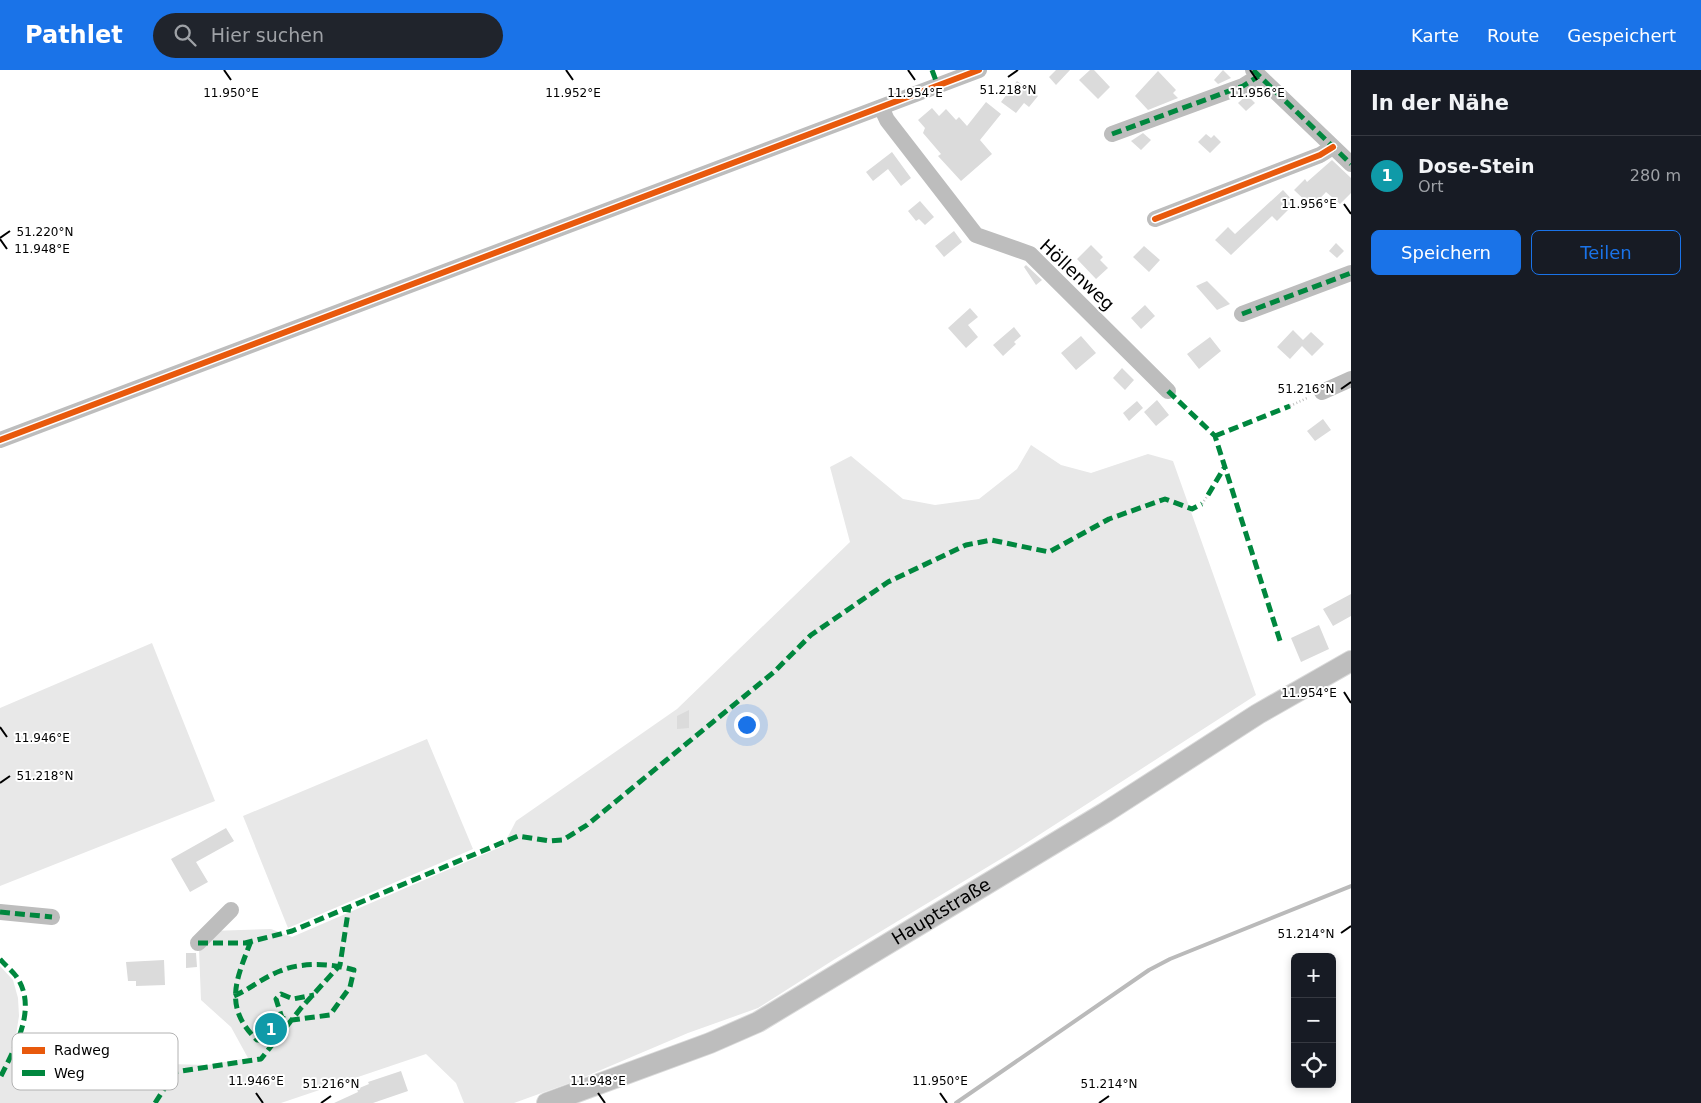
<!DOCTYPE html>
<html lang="de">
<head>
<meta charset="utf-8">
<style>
  :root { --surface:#171b24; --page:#20242c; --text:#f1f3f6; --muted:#9ea1a6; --line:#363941; --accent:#1a73e8 }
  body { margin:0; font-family:"DejaVu Sans",sans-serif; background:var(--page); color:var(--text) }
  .controls { position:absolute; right:15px; bottom:15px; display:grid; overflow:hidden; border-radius:8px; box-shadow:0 2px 8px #0003 }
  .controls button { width:45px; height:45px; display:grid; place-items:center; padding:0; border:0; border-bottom:1px solid var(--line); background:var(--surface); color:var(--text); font:25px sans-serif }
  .you { position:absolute; left:746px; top:654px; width:18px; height:18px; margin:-12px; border:4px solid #fff; border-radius:50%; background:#1a73e8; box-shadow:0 0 0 8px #1a73e833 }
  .badge { display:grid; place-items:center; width:32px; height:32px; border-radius:50%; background:var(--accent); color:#fff; font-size:16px; font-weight:700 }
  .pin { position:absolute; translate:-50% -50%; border:2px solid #fff; box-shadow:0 1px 5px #0006 }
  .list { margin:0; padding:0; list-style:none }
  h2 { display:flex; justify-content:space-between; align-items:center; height:65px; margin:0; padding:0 20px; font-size:21px }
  h2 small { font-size:16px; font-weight:400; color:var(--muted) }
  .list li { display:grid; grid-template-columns:32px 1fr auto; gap:15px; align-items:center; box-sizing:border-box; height:80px; padding:0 20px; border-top:1px solid var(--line) }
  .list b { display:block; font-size:19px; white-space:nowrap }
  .list p { margin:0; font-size:16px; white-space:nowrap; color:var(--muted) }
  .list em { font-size:16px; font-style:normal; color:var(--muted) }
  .actions { display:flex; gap:10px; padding:15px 20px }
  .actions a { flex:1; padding:11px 0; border:1px solid var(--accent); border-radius:8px; text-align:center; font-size:18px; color:var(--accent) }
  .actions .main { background:var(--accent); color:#fff }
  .icon { flex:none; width:28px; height:28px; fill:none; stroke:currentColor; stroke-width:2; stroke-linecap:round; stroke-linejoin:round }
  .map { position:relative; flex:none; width:1351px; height:1033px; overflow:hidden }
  header { display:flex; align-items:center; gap:30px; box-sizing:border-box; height:70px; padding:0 25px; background:var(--accent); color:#fff }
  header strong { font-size:24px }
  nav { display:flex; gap:28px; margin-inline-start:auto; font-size:18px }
  .search { width:350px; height:45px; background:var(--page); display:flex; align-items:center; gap:12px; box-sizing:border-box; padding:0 18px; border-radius:28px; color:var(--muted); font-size:19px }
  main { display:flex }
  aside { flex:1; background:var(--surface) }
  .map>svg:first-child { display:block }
</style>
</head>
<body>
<header>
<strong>Pathlet</strong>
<div class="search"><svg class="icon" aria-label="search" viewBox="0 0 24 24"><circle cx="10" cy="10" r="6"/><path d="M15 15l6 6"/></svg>Hier suchen</div>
<nav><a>Karte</a><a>Route</a><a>Gespeichert</a></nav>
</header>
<main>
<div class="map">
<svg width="1351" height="1033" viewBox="0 0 1351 1033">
  <rect width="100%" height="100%" fill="#fff"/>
  <path fill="#e8e8e8" d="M1031,375L1061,395L1091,403L1148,384L1173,391L1256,625L1014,781L835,889L758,938L688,963L575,1011L514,1033H464L456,1013L426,984L281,1033H0V896L13,910L18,928L19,946L16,965L28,1010L86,1016L128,993L208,995L248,988L231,957L201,930L199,879L211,861L271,859L292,867L503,776L516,751L677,639L850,472L830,397L851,386L903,429L935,435L979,429L1017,399Z
    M152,573L215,731L0,816V638Z
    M427,669L473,779L288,858L243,746Z"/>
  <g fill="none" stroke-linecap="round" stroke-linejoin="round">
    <path stroke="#bababa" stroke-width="4" d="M956,1033L1149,900L1170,889L1351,816"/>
  </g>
  <path fill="#dbdbdb" d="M1056,0H1070L1056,15L1049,7Z
    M1090,0H1094L1110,17L1098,29L1079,10Z
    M1223,0L1231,8L1218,14L1214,10Z
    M1158,1L1176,20L1173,23L1178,28L1148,40L1135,26Z
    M1017,11L1038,26L1029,37L1024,33L1016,43L1001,32Z
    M1247,25L1255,33L1246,41L1238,33Z
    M986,32L1001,44L980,70L992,84L961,111L938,86L941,84L923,63L925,58L918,50L932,38L939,46L946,39L956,50L959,47L967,56Z
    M1143,63L1151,70L1141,80L1131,71Z
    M1206,64L1211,68L1214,65L1221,72L1210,83L1198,72Z
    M892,82L911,108L901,116L888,99L873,111L866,102Z
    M1332,90L1351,108V123L1340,134L1326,122L1312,137L1294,120L1305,109L1307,112Z
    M1283,120L1295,133L1277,151L1272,146L1231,185L1215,170L1228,157L1235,164Z
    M920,131L934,147L925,155L919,149L916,151L908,141Z
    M954,161L962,172L944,187L935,176Z
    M1336,173L1344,181L1337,188L1329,181Z
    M1091,175L1103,187L1100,190L1108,198L1096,209L1077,189Z
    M1144,176L1160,190L1149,202L1133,187Z
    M1026,195L1042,210L1036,215L1024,197Z
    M1207,211L1230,234L1217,240L1196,216Z
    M1145,235L1155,246L1141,259L1131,248Z
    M970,238L978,247L968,255L978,267L966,278L948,258Z
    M1014,257L1021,266L1014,272L1016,274L1003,286L993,275Z
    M1293,260L1303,270L1311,262L1324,274L1312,286L1302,276L1290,289L1277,277Z
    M1081,266L1096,283L1076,300L1061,283Z
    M1210,267L1221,281L1199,299L1187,284Z
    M1122,298L1134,310L1125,320L1113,308Z
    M1157,330L1169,345L1156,356L1144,342Z
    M1137,331L1143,338L1129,351L1123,343Z
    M1323,349L1331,360L1315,371L1307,361Z
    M1351,524V546L1333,556L1323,539Z
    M1319,555L1329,579L1301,592L1291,568Z
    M689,640V658L677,659V646Z
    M226,758L234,771L196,792L208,812L190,822L171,789Z
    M186,883H196L197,897L186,898Z
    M164,890L165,915L136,916V911H128L126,892Z
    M401,1001L408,1021L373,1033H334L358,1022L357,1019L369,1014L368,1012Z"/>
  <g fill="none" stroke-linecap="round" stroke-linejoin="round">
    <defs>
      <g id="major">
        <path id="s1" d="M547,1033L710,973L758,952L1106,742L1258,644L1351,591"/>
      </g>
    </defs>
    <use href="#major" stroke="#dbdbdb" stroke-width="22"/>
    <path stroke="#c2c2c2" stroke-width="2.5" stroke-dasharray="1 2.5" stroke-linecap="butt" d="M1290,336L1309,327
      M1202,434L1208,425"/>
    <path stroke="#bdbdbd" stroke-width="16" d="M1253,0L1351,94
      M881,37L887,50L976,165L1030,184L1168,321
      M1112,64L1243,16L1259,6
      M1155,149L1320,85L1333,77
      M1242,244L1351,203
      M1322,322L1351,309
      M0,370L979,0
      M0,842L52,847
      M198,873L231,840"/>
    <use href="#major" stroke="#bdbdbd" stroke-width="20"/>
    <path stroke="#00873e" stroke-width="5" stroke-dasharray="10 5" stroke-linecap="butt" d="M932,0L938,16
      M1253,0L1351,94
      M1112,64L1243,16L1259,6
      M1242,244L1351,203
      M1168,321L1215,366L1281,574
      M1215,366L1290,336
      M1208,425L1224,398
      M0,842L52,847
      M251,871C236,910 223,937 257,970H276
      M198,873H245L292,861L518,766L550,771L563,770L587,755L774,602L811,565L888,512L966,475L991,470L1049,482L1109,449L1165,429L1192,439L1202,434
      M0,889C5,895 11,900 16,906C39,938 14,979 0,1008
      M234,926C250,919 264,907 280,901C301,892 332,893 354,900L350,917L330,945L292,950L282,948L276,929L281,924L293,929L314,925
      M155,1033L175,1002L261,989L301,938L340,895L349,836"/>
    <defs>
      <path id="cycleway" d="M1155,149L1320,85L1333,77
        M0,370L979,0"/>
    </defs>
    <use href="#cycleway" stroke="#fff" stroke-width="9"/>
    <use href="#cycleway" stroke="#e8590c" stroke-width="6"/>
  </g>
  <path fill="none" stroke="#000" stroke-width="2" d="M224,0L231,10M566,0L573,10M908,0L915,10M1250,0L1257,10M1008,7L1018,0M1344,134L1351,144M0,168L10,161M0,169L7,179M1341,319L1351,312M1344,622L1351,633M0,657L7,667M0,713L10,706M1341,863L1351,856M256,1023L263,1033M598,1023L605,1033M940,1023L947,1033M321,1033L331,1026M1099,1033L1109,1026"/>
  <g text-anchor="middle" stroke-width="4" stroke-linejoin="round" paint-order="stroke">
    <g font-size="18" fill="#000" stroke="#fff">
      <text transform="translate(1077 205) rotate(43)" y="6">Höllenweg</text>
      <text dy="6" stroke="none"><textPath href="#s1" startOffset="440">Hauptstraße</textPath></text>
    </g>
  </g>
  <rect x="12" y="963" width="166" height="57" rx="8" fill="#fff" stroke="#b2b2b2" stroke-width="1"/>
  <rect x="22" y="977" width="23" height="7" fill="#e8590c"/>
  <rect x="22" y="1000" width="23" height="6" fill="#00873e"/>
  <g font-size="14" fill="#000">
    <text x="54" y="985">Radweg</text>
    <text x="54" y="1008">Weg</text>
  </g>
  <g font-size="12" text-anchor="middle" fill="#000" stroke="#fff" stroke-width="4" stroke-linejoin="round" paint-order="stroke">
    <text x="1008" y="24">51.218°N</text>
    <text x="915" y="27">11.954°E</text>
    <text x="1257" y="27">11.956°E</text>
    <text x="231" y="27">11.950°E</text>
    <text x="573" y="27">11.952°E</text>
    <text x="1309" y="138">11.956°E</text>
    <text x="45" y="166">51.220°N</text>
    <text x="42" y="183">11.948°E</text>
    <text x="1306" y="323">51.216°N</text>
    <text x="1309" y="627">11.954°E</text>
    <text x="42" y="672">11.946°E</text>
    <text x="45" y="710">51.218°N</text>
    <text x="1306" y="868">51.214°N</text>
    <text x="256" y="1015">11.946°E</text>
    <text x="598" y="1015">11.948°E</text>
    <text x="940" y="1015">11.950°E</text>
    <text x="331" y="1018">51.216°N</text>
    <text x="1109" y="1018">51.214°N</text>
  </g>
</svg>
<div class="controls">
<button>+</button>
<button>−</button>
<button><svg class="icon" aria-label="locate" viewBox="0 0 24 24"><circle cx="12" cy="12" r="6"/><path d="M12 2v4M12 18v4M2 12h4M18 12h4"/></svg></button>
</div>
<div class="you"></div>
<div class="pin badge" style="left:271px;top:959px;background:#0f9aa8">1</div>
</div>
<aside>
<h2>In der Nähe<small></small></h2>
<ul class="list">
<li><span class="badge" style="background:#0f9aa8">1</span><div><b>Dose-Stein</b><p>Ort</p></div><em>280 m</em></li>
</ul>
<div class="actions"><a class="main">Speichern</a><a>Teilen</a></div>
</aside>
</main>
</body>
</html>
